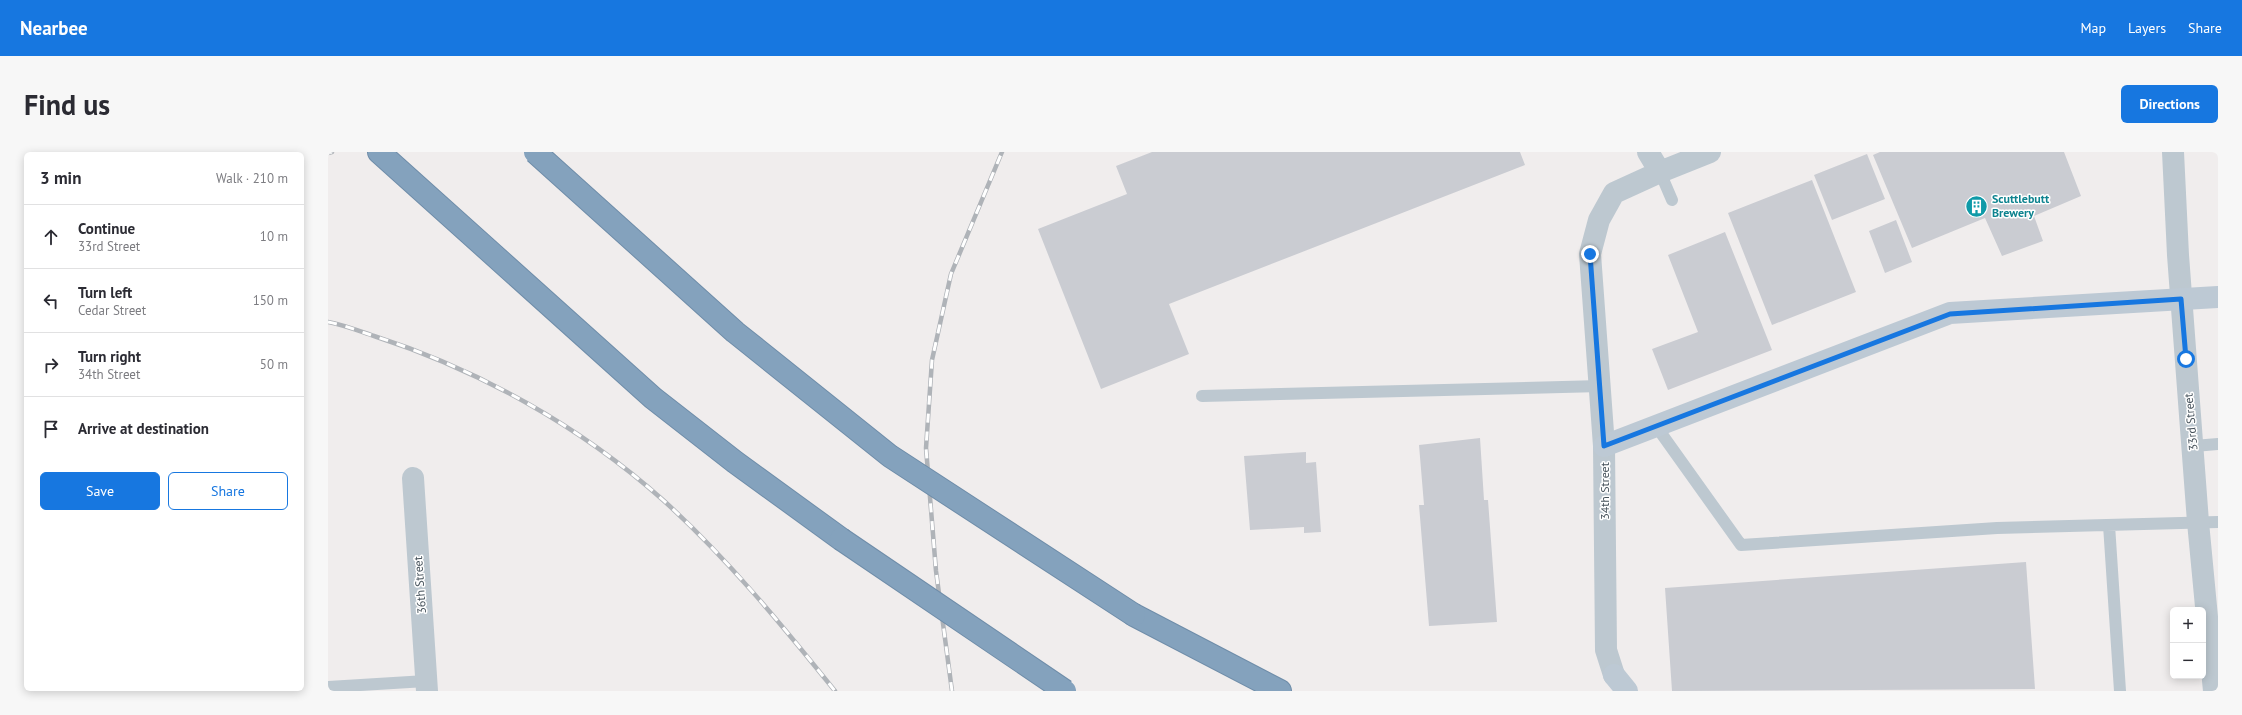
<!DOCTYPE html>
<html lang="en">
<head>
<meta charset="utf-8">
<style>
  :root { --surface:#fff; --page:#f7f7f7; --text:#2b2b33; --muted:#7c7c81; --line:#e1e1e2; --accent:#1777e0 }
  body { margin:0; font-family:"PT Sans",sans-serif; background:var(--page); color:var(--text) }
  .controls { position:absolute; right:12px; bottom:12px; display:grid; overflow:hidden; border-radius:6px; box-shadow:0 2px 10px #0003 }
  .controls button { width:36px; height:36px; display:grid; place-items:center; padding:0; border:0; border-bottom:1px solid var(--line); background:var(--surface); color:var(--text); font:20px sans-serif }
  .stop { position:absolute; width:12px; height:12px; margin:-9px; border:3px solid #1777e0; border-radius:50%; background:#fff }
  .stop.end { background:#1777e0; border-color:#fff; box-shadow:0 1px 4px #0008 }
  .list { margin:0; padding:0; list-style:none }
  h2 { display:flex; justify-content:space-between; align-items:center; height:52px; margin:0; padding:0 16px; font-size:17px }
  h2 small { font-size:13px; font-weight:400; color:var(--muted) }
  .list li { display:grid; grid-template-columns:26px 1fr auto; gap:12px; align-items:center; box-sizing:border-box; height:64px; padding:0 16px; border-top:1px solid var(--line) }
  .list b { display:block; font-size:15px; white-space:nowrap }
  .list p { margin:0; font-size:13px; white-space:nowrap; color:var(--muted) }
  .list em { font-size:13px; font-style:normal; color:var(--muted) }
  .actions { display:flex; gap:8px; padding:12px 16px }
  .actions a { flex:1; padding:9px 0; border:1px solid var(--accent); border-radius:6px; text-align:center; font-size:14px; color:var(--accent) }
  .actions .main { background:var(--accent); color:#fff }
  .icon { flex:none; width:22px; height:22px; fill:none; stroke:currentColor; stroke-width:2; stroke-linecap:round; stroke-linejoin:round }
  .map { position:relative; flex:none; width:1890px; height:539px; overflow:hidden; border-radius:6px }
  header { display:flex; align-items:center; gap:24px; box-sizing:border-box; height:56px; padding:0 20px; background:var(--accent); color:#fff }
  header strong { font-size:19px }
  nav { display:flex; gap:22px; margin-inline-start:auto; font-size:14px }
  .intro { display:flex; align-items:center; justify-content:space-between; box-sizing:border-box; height:96px; padding:0 24px }
  h1 { margin:0; font-size:28px }
  .button { padding:10px 18px; border-radius:6px; background:var(--accent); color:#fff; font-size:14px; font-weight:700 }
  main { display:flex; gap:24px; padding:0 24px }
  aside { flex:1; background:var(--surface); border-radius:6px; box-shadow:0 2px 10px #0003 }
  .map>svg:first-child { display:block }
</style>
</head>
<body>
<header>
<strong>Nearbee</strong>
<nav><a>Map</a><a>Layers</a><a>Share</a></nav>
</header>
<div class="intro"><h1>Find us</h1><a class="button">Directions</a></div>
<main>
<aside>
<h2>3 min<small>Walk · 210 m</small></h2>
<ul class="list">
<li><svg class="icon" aria-label="ahead" viewBox="0 0 24 24"><path d="M12 20V5M6 11l6-6 6 6"/></svg><div><b>Continue</b><p>33rd Street</p></div><em>10 m</em></li>
<li><svg class="icon" aria-label="left" viewBox="0 0 24 24"><path d="M17 20v-9H6M10 6l-5 5 5 5"/></svg><div><b>Turn left</b><p>Cedar Street</p></div><em>150 m</em></li>
<li><svg class="icon" aria-label="right" viewBox="0 0 24 24"><path d="M7 20v-9h11M14 6l5 5-5 5"/></svg><div><b>Turn right</b><p>34th Street</p></div><em>50 m</em></li>
<li><svg class="icon" aria-label="arrive" viewBox="0 0 24 24"><path d="M6 21V4h12l-3 4 3 4H6"/></svg><div><b>Arrive at destination</b></div></li>
</ul>
<div class="actions"><a class="main">Save</a><a>Share</a></div>
</aside>
<div class="map">
<svg width="1890" height="539" viewBox="0 0 1890 539">
  <rect width="100%" height="100%" fill="#f0eded"/>
  <path fill="#caccd2" d="M824,0H1192L1197,13L841,152L861,202L773,237L710,77L799,42L788,14Z
    M1552,0H1736L1753,44L1706,64L1715,89L1674,104L1657,66L1584,96L1545,3Z
    M1539,2L1557,47L1504,68L1486,23Z
    M1484,28L1528,140L1444,173L1400,61Z
    M1568,68L1584,110L1557,121L1541,79Z
    M1397,80L1444,198L1340,238L1324,197L1370,180L1340,103Z
    M1152,286L1156,348H1160L1169,470L1101,474L1091,353H1096L1091,293Z
    M978,300V311L988,310L993,380L976,381V375L922,378L916,304Z
    M1698,410L1707,537L1344,539L1337,436Z"/>
  <g fill="none" stroke-linecap="round" stroke-linejoin="round">
    <defs>
      <path id="highway" d="M51,0L325,246L407,310L513,387
        M806,463L952,539"/>
    </defs>
    <use href="#highway" stroke="#6f8da9" stroke-width="24"/>
    <path stroke="#bdc8d0" stroke-width="12" d="M1332,20L1344,48
      M874,244L1273,234
      M1328,274L1413,393L1669,376L1890,370
      M1866,294L1890,292
      M1781,373L1792,539
      M0,535L98,529"/>
    <path stroke="#bdc8d0" stroke-width="22" d="M1845,0L1850,103L1870,370L1886,539
      M1332,20L1382,0
      M85,326L99,539
      M1286,523L1278,498L1276,294L1262,102L1271,68L1286,41L1332,20L1320,0"/>
    <path stroke="#bdc9d4" stroke-width="22" d="M1276,294L1622,161L1890,145
      M1286,523L1299,539"/>
    <use href="#highway" stroke="#84a2bd" stroke-width="22"/>
    <defs>
      <path id="rail" d="M0,1L4,0
        M0,170C16,173 31,179 46,184C151,218 252,274 335,348C398,405 454,473 507,539
        M624,539L608,419L598,296L604,208L623,122L674,0"/>
    </defs>
    <use href="#rail" stroke="#afb3b8" stroke-width="4.5"/>
    <use href="#rail" stroke="#fff" stroke-width="3" stroke-dasharray="9" stroke-linecap="butt"/>
    <defs>
      <path id="highway-bridge" d="M207,0L407,180L562,304L806,463
        M513,387L737,539"/>
    </defs>
    <use href="#highway-bridge" stroke="#6f8da9" stroke-width="24" stroke-linecap="butt"/>
    <use href="#highway-bridge" stroke="#84a2bd" stroke-width="22"/>
  </g>
  <g fill="none" stroke-linecap="round" stroke-linejoin="round">
    <path stroke="#1777e0" stroke-width="5" d="M1262,102L1276,294L1622,162L1853,147L1858,207"/>
  </g>
  <defs>
    <symbol id="building-disc" viewBox="-11 -11 22 22"><circle r="9.5" fill="#0f9aa8" stroke="#fff"/><path d="M-4-6H4V6H1V3H-1V6H-4ZM-2.5-4.3h1.7v1.8h-1.7ZM.8-4.3h1.7v1.8H.8ZM-2.5-1h1.7V.8h-1.7ZM.8-1h1.7V.8H.8Z" fill="#fff"/></symbol>
  </defs>
  <g fill-rule="evenodd">
    <use href="#building-disc" x="1636" y="42" width="25" height="25"/>
  </g>
  <g text-anchor="middle" stroke-width="3" stroke-linejoin="round" paint-order="stroke">
    <g font-size="12" font-weight="bold" fill="#0d838f" stroke="#fff" text-anchor="start">
      <text x="1664" y="51">Scuttlebutt<tspan x="1664" dy="14">Brewery</tspan></text>
    </g>
    <g font-size="12" fill="#45515a" stroke="#fff">
      <text transform="translate(1863 270) rotate(-95)" y="4">33rd Street</text>
      <text transform="translate(1277 339) rotate(-90)" y="4">34th Street</text>
      <text transform="translate(92 433) rotate(-94)" y="4">36th Street</text>
    </g>
  </g>
</svg>
<div class="controls">
<button>+</button>
<button>−</button>
</div>
<div class="stop" style="left:1858px;top:207px"></div>
<div class="stop end" style="left:1262px;top:102px"></div>
</div>
</main>
</body>
</html>
